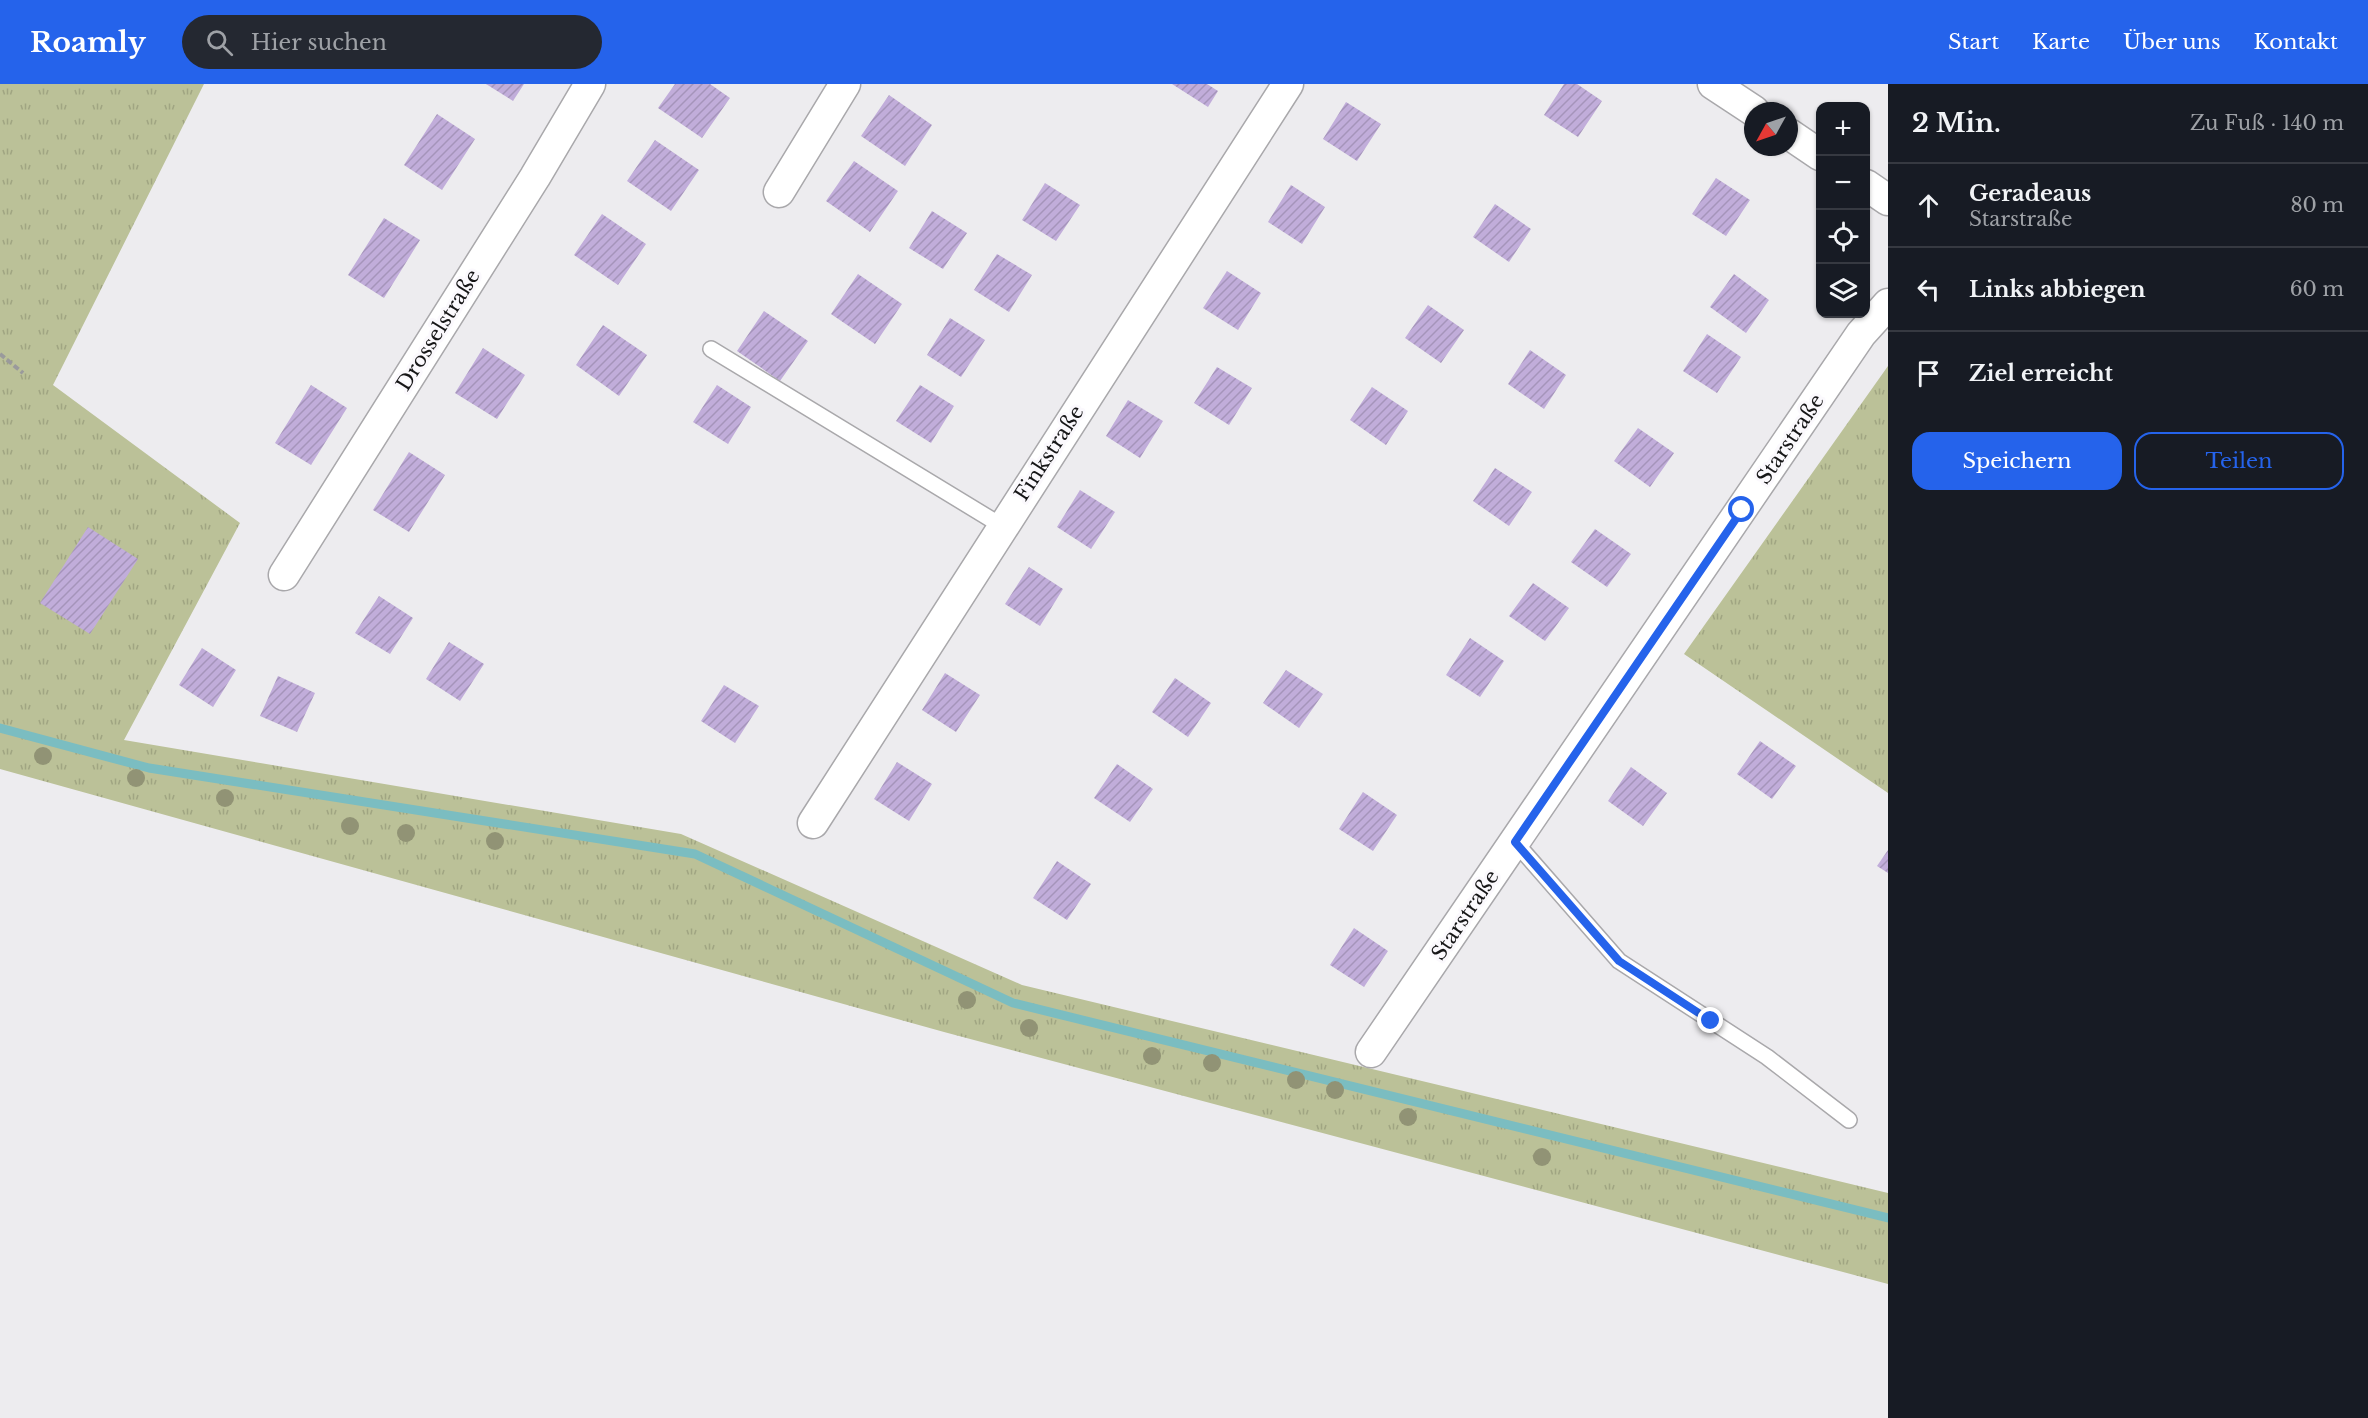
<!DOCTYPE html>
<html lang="de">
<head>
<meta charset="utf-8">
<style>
  :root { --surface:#171b24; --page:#242831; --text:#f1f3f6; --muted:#9ea1a6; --line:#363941; --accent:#2563eb }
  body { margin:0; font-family:"Libre Baskerville",serif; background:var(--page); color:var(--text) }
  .controls { position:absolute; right:18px; top:18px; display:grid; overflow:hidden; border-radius:12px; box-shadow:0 2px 4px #0004 }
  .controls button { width:54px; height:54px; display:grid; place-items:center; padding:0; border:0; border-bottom:2px solid var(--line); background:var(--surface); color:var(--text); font:30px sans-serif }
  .compass { position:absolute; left:1744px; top:18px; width:54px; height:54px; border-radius:50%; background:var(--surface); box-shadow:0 2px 4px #0004; rotate:230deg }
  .stop { position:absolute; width:18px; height:18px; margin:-14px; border:4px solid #2563eb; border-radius:50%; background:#fff }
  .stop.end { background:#2563eb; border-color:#fff; box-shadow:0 2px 6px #0008 }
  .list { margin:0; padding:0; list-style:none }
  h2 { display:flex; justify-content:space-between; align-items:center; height:78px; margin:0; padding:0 24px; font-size:26px }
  h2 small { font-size:20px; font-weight:400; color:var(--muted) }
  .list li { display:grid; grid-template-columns:39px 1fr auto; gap:18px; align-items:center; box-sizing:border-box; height:84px; padding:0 24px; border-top:2px solid var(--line) }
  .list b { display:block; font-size:22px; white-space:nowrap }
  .list p { margin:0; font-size:20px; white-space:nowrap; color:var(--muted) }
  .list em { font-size:20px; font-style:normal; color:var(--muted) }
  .actions { display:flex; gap:12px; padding:18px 24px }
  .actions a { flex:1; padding:14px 0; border:2px solid var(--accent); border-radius:18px; text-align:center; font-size:21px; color:var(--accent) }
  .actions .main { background:var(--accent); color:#fff }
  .icon { flex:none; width:33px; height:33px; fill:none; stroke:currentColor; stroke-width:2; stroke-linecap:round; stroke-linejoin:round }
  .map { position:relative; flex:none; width:1888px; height:1334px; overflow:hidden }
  header { display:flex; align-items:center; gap:36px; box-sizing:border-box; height:84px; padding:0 30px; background:var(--accent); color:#fff }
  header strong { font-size:28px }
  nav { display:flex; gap:33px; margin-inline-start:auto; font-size:21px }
  .search { width:420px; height:54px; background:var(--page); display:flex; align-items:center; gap:15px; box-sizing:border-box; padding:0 21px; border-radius:33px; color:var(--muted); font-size:22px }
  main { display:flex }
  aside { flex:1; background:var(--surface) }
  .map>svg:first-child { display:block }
</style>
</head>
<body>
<header>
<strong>Roamly</strong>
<div class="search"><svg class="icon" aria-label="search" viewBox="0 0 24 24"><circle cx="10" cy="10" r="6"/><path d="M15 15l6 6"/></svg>Hier suchen</div>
<nav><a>Start</a><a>Karte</a><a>Über uns</a><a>Kontakt</a></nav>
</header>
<main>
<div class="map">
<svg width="1888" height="1334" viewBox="0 0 1888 1334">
  <defs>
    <pattern id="grass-tufts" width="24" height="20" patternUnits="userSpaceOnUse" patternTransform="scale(1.5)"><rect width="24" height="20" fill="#bbc198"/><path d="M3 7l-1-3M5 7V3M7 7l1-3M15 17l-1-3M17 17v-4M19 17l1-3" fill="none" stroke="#a0a582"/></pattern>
    <pattern id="building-hatch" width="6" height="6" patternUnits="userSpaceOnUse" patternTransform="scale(1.5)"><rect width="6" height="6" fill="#c1adda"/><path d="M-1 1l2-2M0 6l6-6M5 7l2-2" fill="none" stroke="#a594ba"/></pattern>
  </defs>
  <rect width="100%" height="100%" fill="#edecef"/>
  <path fill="url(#grass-tufts)" d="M0,0H204L53,301L240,439L124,656L681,750L1022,901L1888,1109V1200L944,948L0,685Z
    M1888,282V709L1684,570Z"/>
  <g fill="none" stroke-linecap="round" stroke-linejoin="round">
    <path stroke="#7bbdc1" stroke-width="9" d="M0,644L149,684L695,770L1013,919L1888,1134"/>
  </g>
  <path fill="url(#building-hatch)" d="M486,0H524L513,17Z
    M675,0H710L730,14L702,54L658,24Z
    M1172,0H1207L1218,7L1208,23Z
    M1564,0H1577L1602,17L1578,53L1544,31Z
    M889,11L932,41L905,82L861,52Z
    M1346,18L1381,40L1357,77L1323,55Z
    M437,30L475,55L442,106L404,81Z
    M655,56L699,86L671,127L627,97Z
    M854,77L898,107L870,148L826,117Z
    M1716,94L1750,116L1726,152L1692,130Z
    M1045,99L1080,121L1056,157L1022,136Z
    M1291,101L1325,123L1302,160L1268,138Z
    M1495,120L1531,145L1509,178L1473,153Z
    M932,127L967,149L943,185L909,164Z
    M602,130L646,160L618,201L574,171Z
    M384,134L420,156L384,214L348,191Z
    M997,170L1032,191L1009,228L974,206Z
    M1227,187L1261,209L1238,246L1203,224Z
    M858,190L902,220L875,260L831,230Z
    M1734,190L1769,216L1746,249L1710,223Z
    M1428,221L1464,246L1441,279L1405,254Z
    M764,227L808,257L780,297L737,267Z
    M950,234L985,256L961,293L927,271Z
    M603,241L647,271L619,312L576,281Z
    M1707,250L1741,273L1717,309L1683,287Z
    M483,264L525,291L497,335L455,309Z
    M1530,266L1566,291L1544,325L1508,300Z
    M1217,283L1252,304L1229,341L1194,319Z
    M311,301L347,324L311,381L275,359Z
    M717,301L751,323L728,360L693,338Z
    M920,301L954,322L931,359L896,337Z
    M1372,303L1408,327L1386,361L1350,336Z
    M1128,316L1163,337L1140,374L1106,352Z
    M1638,344L1674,369L1650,403L1614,377Z
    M409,368L445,391L409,448L373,426Z
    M1495,384L1532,408L1509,442L1473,417Z
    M1080,406L1115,428L1091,465L1057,443Z
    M88,443L138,475L90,550L40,519Z
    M1595,445L1631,470L1607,503L1571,478Z
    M1029,483L1063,505L1040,542L1005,520Z
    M1533,499L1569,524L1545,557L1509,532Z
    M379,512L413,534L390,570L355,549Z
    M1470,554L1504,577L1480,613L1446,591Z
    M449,558L484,580L460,617L426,595Z
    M202,564L236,586L213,623L179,601Z
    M1286,586L1323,610L1299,644L1263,619Z
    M945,589L980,611L956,648L922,626Z
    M278,592L315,609L297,648L260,632Z
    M1175,594L1211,619L1188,653L1152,628Z
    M724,601L759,622L735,659L701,637Z
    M1760,657L1796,682L1772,715L1737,690Z
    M897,678L932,700L909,737L874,715Z
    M1117,680L1153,705L1130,738L1094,714Z
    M1631,683L1667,709L1643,742L1608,717Z
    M1363,708L1397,731L1373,767L1339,745Z
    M1888,766V789L1877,782Z
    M1057,777L1091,800L1067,836L1033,814Z
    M1354,844L1388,867L1364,903L1330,881Z"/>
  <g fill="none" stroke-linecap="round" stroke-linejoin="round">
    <defs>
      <path id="lane" d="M711,265L1002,442
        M1515,758L1619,877L1767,973L1849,1036"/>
      <path id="street" d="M1713,0L1754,27
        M1789,50L1820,71
        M1866,101L1888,116
        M779,108L845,0
        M284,491L535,93L590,0
        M813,739L1288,0
        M1371,968L1861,250L1888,220"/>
    </defs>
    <use href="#lane" stroke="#a9a8ab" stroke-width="18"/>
    <use href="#street" stroke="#a9a8ab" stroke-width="33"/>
    <path stroke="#9a9a9c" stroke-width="4" stroke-dasharray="6 3" stroke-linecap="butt" d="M0,270L23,289"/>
    <use href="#lane" stroke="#fff" stroke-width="15"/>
    <use href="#street" stroke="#fff" stroke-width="30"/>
  </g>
  <g fill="#919375">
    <circle cx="43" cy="672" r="9"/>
    <circle cx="136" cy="694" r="9"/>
    <circle cx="225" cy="714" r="9"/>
    <circle cx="350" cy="742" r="9"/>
    <circle cx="406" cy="749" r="9"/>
    <circle cx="495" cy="757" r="9"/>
    <circle cx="967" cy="916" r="9"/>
    <circle cx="1029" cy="944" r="9"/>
    <circle cx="1152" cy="972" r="9"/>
    <circle cx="1212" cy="979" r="9"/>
    <circle cx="1296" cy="996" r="9"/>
    <circle cx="1335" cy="1006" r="9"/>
    <circle cx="1408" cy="1033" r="9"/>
    <circle cx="1542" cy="1073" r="9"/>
  </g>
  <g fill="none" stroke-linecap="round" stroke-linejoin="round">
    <path stroke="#2563eb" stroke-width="8" d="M1711,937L1619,877L1515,758L1742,426"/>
  </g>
  <g text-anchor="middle" stroke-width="6" stroke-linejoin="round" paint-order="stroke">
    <g font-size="20" fill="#161617" stroke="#fbf9fd">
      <text transform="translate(438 246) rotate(-58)" y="7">Drosselstraße</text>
      <text transform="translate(1790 355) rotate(-56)" y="7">Starstraße</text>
      <text transform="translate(1049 369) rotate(-57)" y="7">Finkstraße</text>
      <text transform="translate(1465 831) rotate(-56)" y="7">Starstraße</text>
    </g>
  </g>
</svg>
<div class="controls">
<button>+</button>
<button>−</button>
<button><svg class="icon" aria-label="locate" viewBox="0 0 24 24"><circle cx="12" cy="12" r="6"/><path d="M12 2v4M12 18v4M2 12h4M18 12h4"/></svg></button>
<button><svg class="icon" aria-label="layers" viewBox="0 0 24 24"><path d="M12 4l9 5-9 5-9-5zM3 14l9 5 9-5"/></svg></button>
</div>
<svg class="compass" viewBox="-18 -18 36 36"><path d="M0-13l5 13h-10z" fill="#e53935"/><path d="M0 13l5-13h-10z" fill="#9ea1a6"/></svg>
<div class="stop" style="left:1742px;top:426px"></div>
<div class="stop end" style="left:1711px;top:937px"></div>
</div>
<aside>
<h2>2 Min.<small>Zu Fuß · 140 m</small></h2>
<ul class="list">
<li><svg class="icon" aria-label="ahead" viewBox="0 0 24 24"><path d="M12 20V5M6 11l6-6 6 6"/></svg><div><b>Geradeaus</b><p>Starstraße</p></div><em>80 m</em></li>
<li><svg class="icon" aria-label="left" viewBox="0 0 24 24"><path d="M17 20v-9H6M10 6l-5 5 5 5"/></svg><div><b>Links abbiegen</b></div><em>60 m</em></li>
<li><svg class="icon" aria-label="arrive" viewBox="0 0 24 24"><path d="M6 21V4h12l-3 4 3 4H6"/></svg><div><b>Ziel erreicht</b></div></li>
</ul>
<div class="actions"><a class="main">Speichern</a><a>Teilen</a></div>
</aside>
</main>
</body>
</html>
